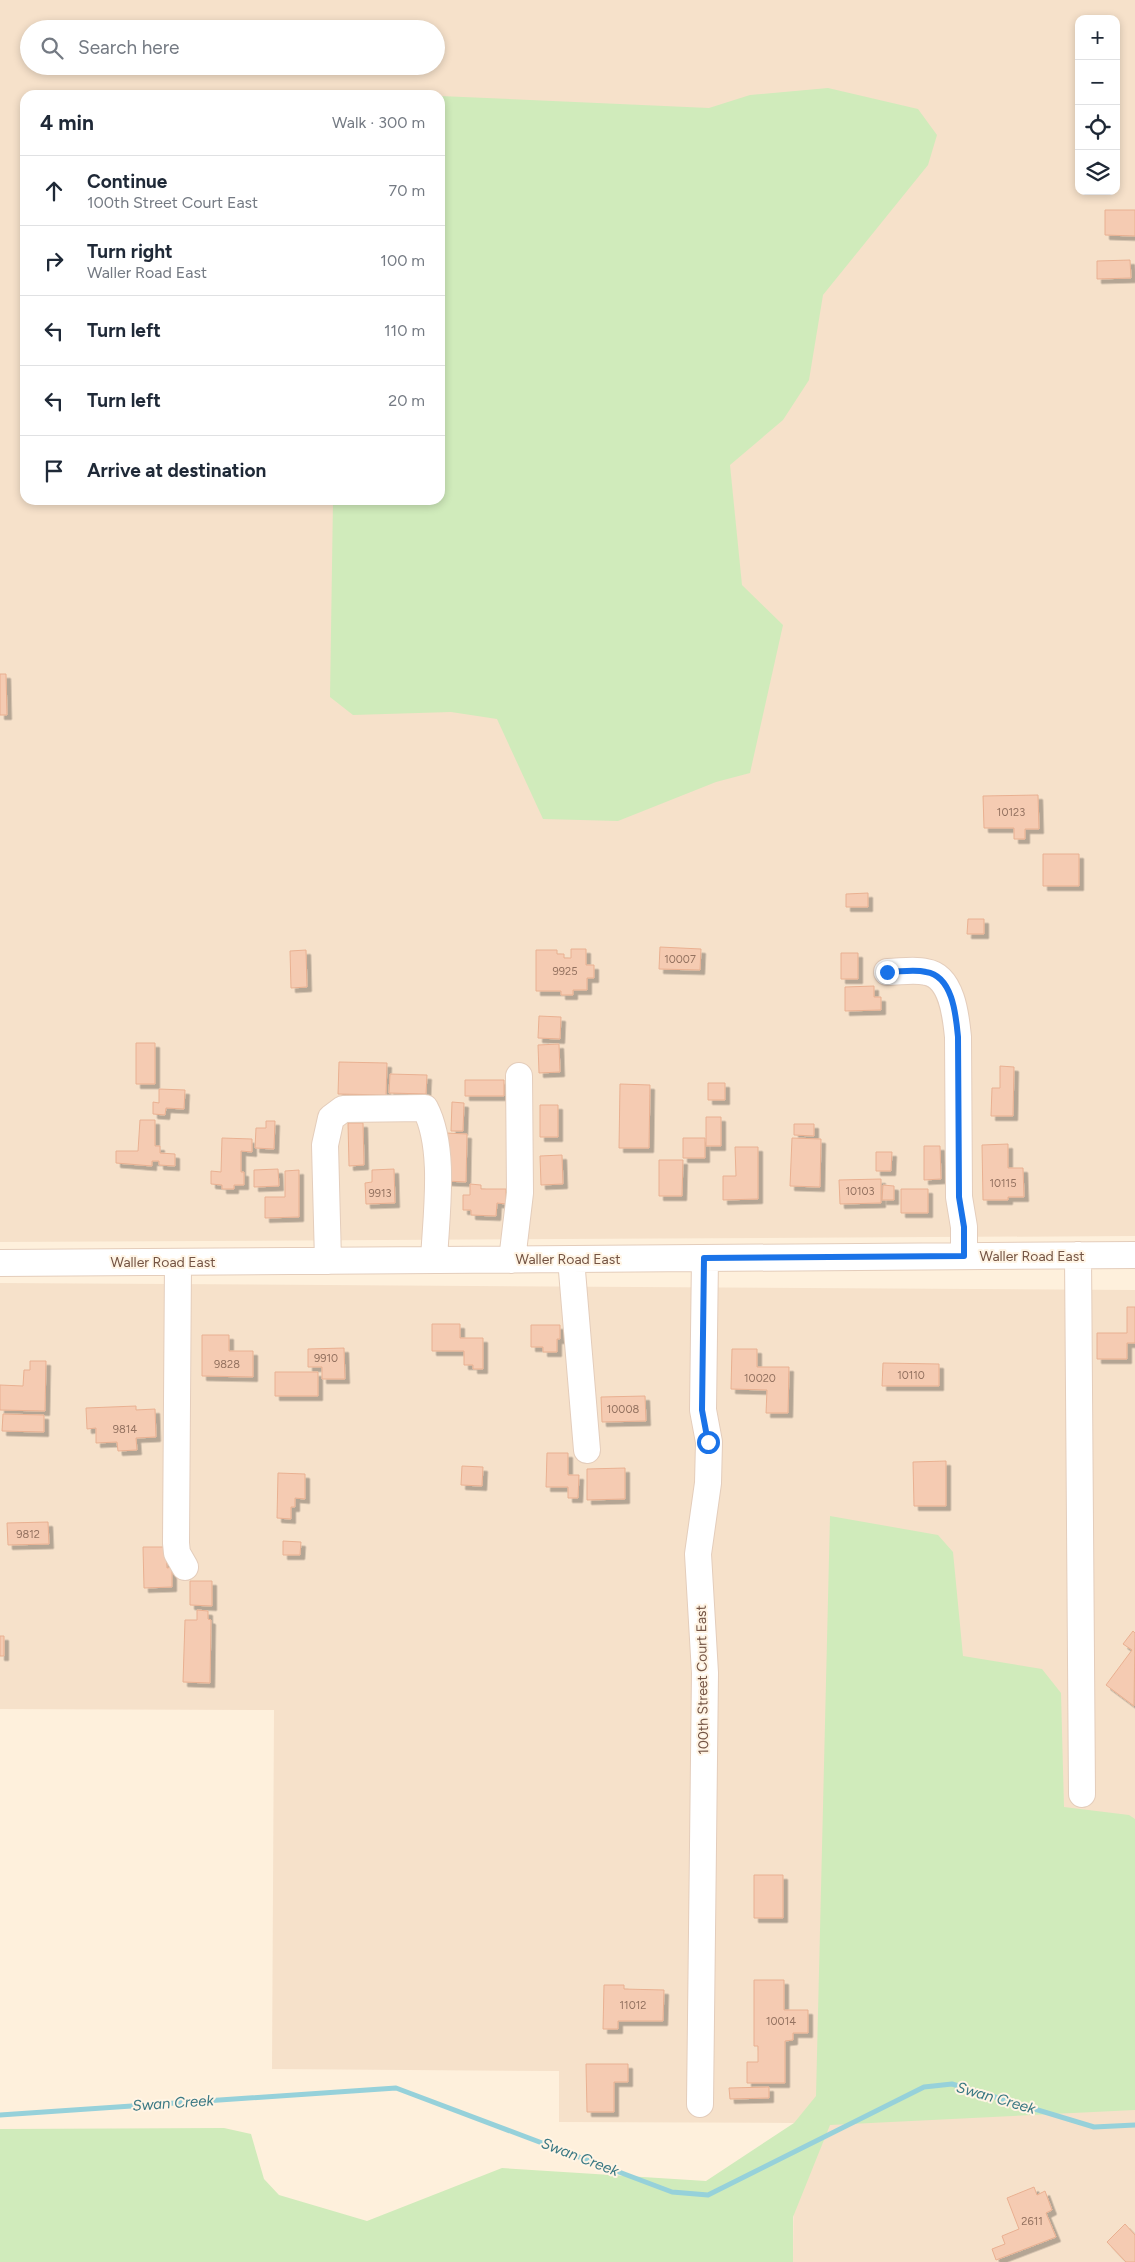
<!DOCTYPE html>
<html lang="en">
<head>
<meta charset="utf-8">
<style>
  :root { --surface:#fff; --page:#f2f2f3; --text:#1f2937; --muted:#747a83; --line:#e0e1e3 }
  body { margin:0; font-family:Figtree,sans-serif; background:var(--page); color:var(--text) }
  .controls { position:absolute; right:15px; top:15px; display:grid; overflow:hidden; border-radius:10px; box-shadow:0 2px 8px #0003 }
  .controls button { width:45px; height:45px; display:grid; place-items:center; padding:0; border:0; border-bottom:1px solid var(--line); background:var(--surface); color:var(--text); font:25px sans-serif }
  .stop { position:absolute; width:15px; height:15px; margin:-11px; border:4px solid #1a73e8; border-radius:50%; background:#fff }
  .stop.end { background:#1a73e8; border-color:#fff; box-shadow:0 1px 5px #0008 }
  .list { margin:0; padding:0; list-style:none }
  h2 { display:flex; justify-content:space-between; align-items:center; height:65px; margin:0; padding:0 20px; font-size:21px }
  h2 small { font-size:16px; font-weight:400; color:var(--muted) }
  .list li { display:grid; grid-template-columns:32px 1fr auto; gap:15px; align-items:center; box-sizing:border-box; height:70px; padding:0 20px; border-top:1px solid var(--line) }
  .list b { display:block; font-size:19px; white-space:nowrap }
  .list p { margin:0; font-size:16px; white-space:nowrap; color:var(--muted) }
  .list em { font-size:16px; font-style:normal; color:var(--muted) }
  .icon { flex:none; width:28px; height:28px; fill:none; stroke:currentColor; stroke-width:2; stroke-linecap:round; stroke-linejoin:round }
  .map { position:relative; flex:none; width:1135px; height:2262px; overflow:hidden }
  .search { position:absolute; background:var(--surface); box-shadow:0 2px 8px #0003; left:20px; top:20px; width:425px; height:55px; display:flex; align-items:center; gap:12px; box-sizing:border-box; padding:0 18px; border-radius:28px; color:var(--muted); font-size:19px }
  .panel { position:absolute; background:var(--surface); box-shadow:0 2px 8px #0003; left:20px; top:90px; width:425px; height:415px; border-radius:15px }
  .map>svg:first-child { display:block }
</style>
</head>
<body>
<div class="map">
<svg width="1135" height="2262" viewBox="0 0 1135 2262">
  <defs>
    <filter id="shadow"><feDropShadow dx="4.5" dy="4.5" stdDeviation="0" flood-color="#0004"/></filter>
  </defs>
  <rect width="100%" height="100%" fill="#fef0dc"/>
  <path fill="#f6e1ca" fill-rule="evenodd" d="M0,0H1135V1236L0,1242ZM1079,19H1116V191H1079ZM29,29H436V66H29ZM25,95H440V500H25Z
    M0,1283L1135,1290V2262H793L794,2123L559,2122V2071L272,2069L274,1710L0,1709Z"/>
  <path fill="#d0ebbb" d="M828,88L918,109L937,135L928,165L823,295L809,380L783,420L730,465L742,585L783,625L750,773L716,782L618,821L543,819L497,719L451,712L353,715L330,697L333,500H440V96L709,108L750,95Z
    M830,1516L938,1535L953,1552L963,1656L1042,1669L1061,1693L1064,1807L1129,1815L1135,1819V2110L830,2125L793,2217V2262H0V2129L224,2128L251,2134L264,2179L279,2195L367,2221L502,2168L706,2181L794,2123L816,2096Z"/>
  <g fill="none" stroke-linecap="round" stroke-linejoin="round">
    <path stroke="#96d1da" stroke-width="5" d="M0,2115L396,2088L672,2192L708,2195L924,2087L952,2084L1094,2127L1135,2125"/>
  </g>
  <path fill="#f5cbb2" stroke="#e9b091" filter="url(#shadow)" d="M1105,210H1135V236L1105,235Z
    M1130,260L1131,278L1097,279V261Z
    M0,674H6L7,715H0Z
    M1038,795L1039,829H1025V839H1014V828H984L983,796Z
    M1043,854H1079V886H1043Z
    M868,893V907H846V894Z
    M968,919H984V934H967Z
    M660,947L701,949L700,970L659,969Z
    M571,949H586V965H594V978H587V990H573V995H561V991H536V950H557V954H564V958H571Z
    M306,950L307,987L291,988L290,951Z
    M841,953H858V979H841Z
    M874,986V997H881V1010L845,1011V987Z
    M539,1016L561,1017L560,1039L538,1038Z
    M136,1043H155V1084H136Z
    M559,1044L560,1072L539,1073L538,1045Z
    M339,1062L387,1063L386,1095L338,1094Z
    M1000,1066L1014,1067L1013,1116H991L992,1088H1000Z
    M390,1074L427,1075L426,1094L389,1093Z
    M465,1080H504V1096H465Z
    M708,1083H725V1100H708Z
    M620,1084L650,1085L649,1148H619Z
    M159,1089L185,1090L184,1109L166,1108L165,1115L153,1114V1102L159,1103Z
    M452,1102L464,1103L463,1131H451Z
    M540,1105H558V1137H540Z
    M706,1117H721V1146H706Z
    M140,1120H155V1146H160V1153L175,1154V1166L159,1165V1161H152V1166L116,1163V1151H138Z
    M266,1121H275L274,1149L255,1148L256,1128H266Z
    M348,1123H363L364,1165L349,1166Z
    M794,1124H814V1136L794,1135Z
    M446,1133L467,1134L466,1182L446,1181Z
    M222,1138L252,1139V1152L241,1151V1172H244V1185H234V1189H222V1185L211,1184V1171L221,1172Z
    M683,1138H705V1158H683Z
    M792,1138L821,1139L820,1187L790,1186Z
    M1008,1144V1168H1023L1024,1197H1008V1200H983L982,1145Z
    M924,1146H940L941,1179L924,1180Z
    M735,1147H758V1199L723,1200V1176H736Z
    M876,1152H892L891,1171H876Z
    M562,1155L563,1184L541,1185L540,1156Z
    M659,1160H683L682,1196H659Z
    M278,1169L279,1186L254,1187V1170Z
    M394,1169L395,1203L366,1204L365,1183L372,1182V1170Z
    M299,1170V1217L265,1218V1197H285V1171Z
    M881,1179V1203L840,1204L839,1180Z
    M470,1184L481,1185V1189H506V1204L497,1203L496,1216L471,1215V1210H463V1195H470Z
    M883,1185L894,1186V1200H882Z
    M901,1189H928V1213H901Z
    M1127,1307H1135V1343H1127V1359H1097V1333H1127Z
    M432,1324H460V1338H483V1369H473V1365H464V1351H432Z
    M531,1325H560V1339H557V1352H543V1347H531Z
    M202,1335H229V1351H253V1377L202,1376Z
    M344,1348L345,1379H322V1367H308V1349Z
    M732,1349H757V1367H789L788,1413H766L767,1390L731,1389Z
    M30,1361H46L45,1411L0,1410V1385L23,1386L24,1370H30Z
    M883,1363L939,1364V1386H882Z
    M275,1372H318V1396H275Z
    M645,1396L646,1421L602,1422L601,1397Z
    M136,1406V1410L155,1409L156,1437L136,1438L137,1450L118,1451L117,1442L96,1443V1428L87,1429L86,1408Z
    M3,1414L44,1415V1432L2,1431Z
    M547,1453H568V1475H579L578,1498H568V1487H546Z
    M946,1461V1506H914L913,1462Z
    M462,1466L483,1467L482,1486L461,1485Z
    M625,1468V1499L587,1500V1469Z
    M278,1473L305,1474V1499L295,1498V1507H291V1519L277,1518Z
    M48,1522L49,1544L8,1545L7,1523Z
    M283,1541L301,1542L300,1555H283Z
    M143,1547H166L167,1568L172,1567V1587L144,1588Z
    M190,1581H212V1606L190,1605Z
    M197,1610L208,1611V1619L211,1620L210,1683L183,1682L185,1620H197Z
    M1133,1631L1135,1633L1134,1706L1106,1685L1132,1650L1123,1644Z
    M0,1636H4V1656H0Z
    M754,1875H783V1918H754Z
    M754,1980H784V2010H808V2033H793V2040L785,2041V2083H747V2062H758V2046H754Z
    M604,1985H624V1989L664,1990L663,2021H618V2029H603Z
    M586,2064H628V2082H614V2112H587Z
    M769,2087V2098L730,2099L729,2088Z
    M1034,2187L1037,2195L1045,2191L1052,2210L1046,2213L1056,2237L996,2260L992,2249L1005,2244L1002,2236L1019,2229L1007,2198Z
    M1125,2224L1135,2235V2262H1126L1107,2242Z"/>
  <g fill="none" stroke-linecap="round" stroke-linejoin="round">
    <defs>
      <path id="minor" d="M887,972C900,972 914,969 926,972C952,976 956,1016 958,1037L959,1197L964,1227V1256
        M1078,1255L1082,1794
        M571,1259L587,1450
        M512,1260L520,1193L519,1076
        M328,1261L325,1145L331,1118L343,1109L425,1108C446,1148 436,1215 434,1260
        M178,1262L176,1543L177,1553L185,1567
        M0,1263L1135,1255
        M700,2104L705,1673L698,1554L708,1483L709,1442L703,1410L705,1258"/>
    </defs>
    <use href="#minor" stroke="#e4cdbb" stroke-width="28"/>
    <use href="#minor" stroke="#fff" stroke-width="26"/>
  </g>
  <g fill="none" stroke-linecap="round" stroke-linejoin="round">
    <path stroke="#1a73e8" stroke-width="6" d="M708,1442L702,1410L704,1258L964,1256V1227L959,1197L958,1037C956,1016 953,976 926,972C914,969 900,972 887,972"/>
  </g>
  <g text-anchor="middle" stroke-width="4" stroke-linejoin="round" paint-order="stroke">
    <g font-size="11" fill="#947260">
      <text x="1011" y="816">10123</text>
      <text x="680" y="963">10007</text>
      <text x="565" y="975">9925</text>
      <text x="1003" y="1187">10115</text>
      <text x="860" y="1195">10103</text>
      <text x="380" y="1197">9913</text>
      <text x="326" y="1362">9910</text>
      <text x="227" y="1368">9828</text>
      <text x="911" y="1379">10110</text>
      <text x="760" y="1382">10020</text>
      <text x="623" y="1413">10008</text>
      <text x="125" y="1433">9814</text>
      <text x="28" y="1538">9812</text>
      <text x="633" y="2009">11012</text>
      <text x="781" y="2025">10014</text>
      <text x="1032" y="2225">2611</text>
    </g>
    <g font-size="14" fill="#745444" stroke="#fff4e4">
      <text x="1032" y="1261">Waller Road East</text>
      <text x="568" y="1264">Waller Road East</text>
      <text x="163" y="1267">Waller Road East</text>
      <text transform="translate(702 1680) rotate(-91)" y="5">100th Street Court East</text>
    </g>
    <g font-size="15" font-style="italic" fill="#3a7883" stroke="#fff4e4">
      <text transform="translate(996 2098) rotate(16)" y="5">Swan Creek</text>
      <text transform="translate(173 2103) rotate(-4)" y="5">Swan Creek</text>
      <text transform="translate(580 2157) rotate(21)" y="5">Swan Creek</text>
    </g>
  </g>
</svg>
<div class="controls">
<button>+</button>
<button>−</button>
<button><svg class="icon" aria-label="locate" viewBox="0 0 24 24"><circle cx="12" cy="12" r="6"/><path d="M12 2v4M12 18v4M2 12h4M18 12h4"/></svg></button>
<button><svg class="icon" aria-label="layers" viewBox="0 0 24 24"><path d="M12 4l9 5-9 5-9-5zM3 14l9 5 9-5"/></svg></button>
</div>
<div class="stop" style="left:708px;top:1442px"></div>
<div class="stop end" style="left:887px;top:972px"></div>
<div class="search"><svg class="icon" aria-label="search" viewBox="0 0 24 24"><circle cx="10" cy="10" r="6"/><path d="M15 15l6 6"/></svg>Search here</div>
<section class="panel">
<h2>4 min<small>Walk · 300 m</small></h2>
<ul class="list">
<li><svg class="icon" aria-label="ahead" viewBox="0 0 24 24"><path d="M12 20V5M6 11l6-6 6 6"/></svg><div><b>Continue</b><p>100th Street Court East</p></div><em>70 m</em></li>
<li><svg class="icon" aria-label="right" viewBox="0 0 24 24"><path d="M7 20v-9h11M14 6l5 5-5 5"/></svg><div><b>Turn right</b><p>Waller Road East</p></div><em>100 m</em></li>
<li><svg class="icon" aria-label="left" viewBox="0 0 24 24"><path d="M17 20v-9H6M10 6l-5 5 5 5"/></svg><div><b>Turn left</b></div><em>110 m</em></li>
<li><svg class="icon" aria-label="left" viewBox="0 0 24 24"><path d="M17 20v-9H6M10 6l-5 5 5 5"/></svg><div><b>Turn left</b></div><em>20 m</em></li>
<li><svg class="icon" aria-label="arrive" viewBox="0 0 24 24"><path d="M6 21V4h12l-3 4 3 4H6"/></svg><div><b>Arrive at destination</b></div></li>
</ul>
</section>
</div>
</body>
</html>
